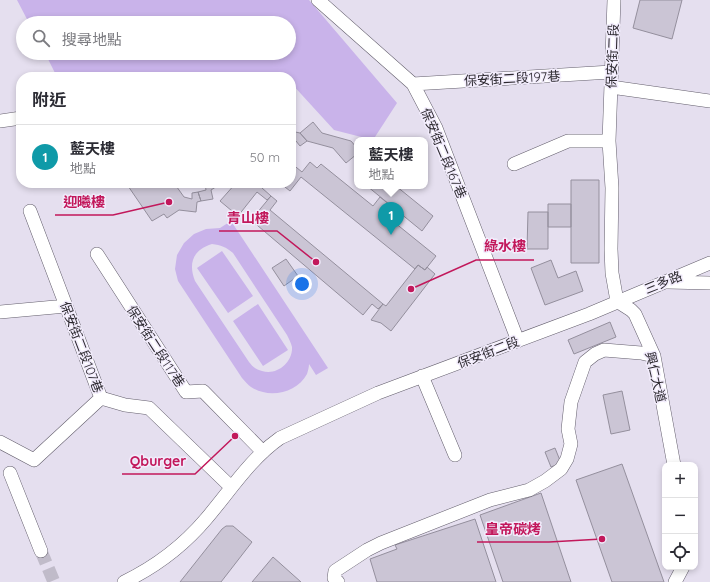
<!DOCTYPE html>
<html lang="zh-TW">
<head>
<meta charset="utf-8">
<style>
  :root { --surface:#fff; --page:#f7f7f7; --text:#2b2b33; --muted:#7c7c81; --line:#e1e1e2; --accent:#db2777 }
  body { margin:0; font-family:Quicksand,"Noto Sans TC",sans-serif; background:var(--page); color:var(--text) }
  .controls { position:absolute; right:12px; bottom:12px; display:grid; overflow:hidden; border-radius:8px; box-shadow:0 2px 6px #0003 }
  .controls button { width:36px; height:36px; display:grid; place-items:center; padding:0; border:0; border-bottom:1px solid var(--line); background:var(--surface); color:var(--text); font:20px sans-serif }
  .you { position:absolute; left:302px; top:284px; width:14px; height:14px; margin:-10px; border:3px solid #fff; border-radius:50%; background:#1a73e8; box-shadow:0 0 0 6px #1a73e833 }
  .badge { display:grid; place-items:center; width:26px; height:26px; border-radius:50%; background:var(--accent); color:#fff; font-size:13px; font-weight:700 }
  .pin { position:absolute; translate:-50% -33px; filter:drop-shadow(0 1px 2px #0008) }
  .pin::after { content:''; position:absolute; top:21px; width:14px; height:12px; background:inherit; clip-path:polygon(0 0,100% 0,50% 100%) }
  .popup { position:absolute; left:354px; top:137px; width:74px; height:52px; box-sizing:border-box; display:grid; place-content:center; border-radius:8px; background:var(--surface); filter:drop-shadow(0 1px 3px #0005); font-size:13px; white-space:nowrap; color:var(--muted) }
  .popup b { font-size:15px; color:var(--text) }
  .popup::after { content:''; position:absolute; left:50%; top:100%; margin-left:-8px; border:8px solid transparent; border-top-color:var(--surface) }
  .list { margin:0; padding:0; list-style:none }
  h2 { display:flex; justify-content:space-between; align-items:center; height:52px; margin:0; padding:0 16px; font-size:17px }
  h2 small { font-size:13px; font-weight:400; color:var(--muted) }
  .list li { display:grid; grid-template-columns:26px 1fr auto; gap:12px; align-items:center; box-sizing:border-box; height:64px; padding:0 16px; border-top:1px solid var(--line) }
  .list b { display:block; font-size:15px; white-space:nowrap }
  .list p { margin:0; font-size:13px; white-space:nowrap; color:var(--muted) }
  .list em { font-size:13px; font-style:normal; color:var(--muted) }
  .icon { flex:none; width:22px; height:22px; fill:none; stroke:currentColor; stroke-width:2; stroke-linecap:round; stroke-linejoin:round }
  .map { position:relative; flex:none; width:710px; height:582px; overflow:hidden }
  .search { position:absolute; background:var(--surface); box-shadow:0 2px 6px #0003; left:16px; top:16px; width:280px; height:44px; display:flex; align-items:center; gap:10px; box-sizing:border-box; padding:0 14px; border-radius:22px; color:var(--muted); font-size:15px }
  .panel { position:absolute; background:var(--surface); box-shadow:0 2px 6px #0003; left:16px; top:72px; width:280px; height:116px; border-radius:16px }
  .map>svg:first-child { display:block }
</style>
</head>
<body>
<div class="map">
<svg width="710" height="582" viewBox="0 0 710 582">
  <rect width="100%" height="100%" fill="#e5dfef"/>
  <path fill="#c9b3ea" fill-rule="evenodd" d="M17,0H309L397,103L373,140L334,130L291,83V77H57L45,53H289V23H29Z
    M231,221L328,368L316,375L309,364C309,367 308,371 307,374C297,393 269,399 251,387C248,385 245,381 242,378L178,281L175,269L177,255L184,243L194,234L206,229L220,228ZM212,244C221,245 226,247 233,253L287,335C289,339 291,343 292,347C293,363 276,376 262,371C256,370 252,366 249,362L195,281C188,263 193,250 212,244Z
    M222,251L253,296L228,313L197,268Z
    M258,304L288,350L263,366L233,321Z"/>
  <path fill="#cbc5d5" stroke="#948f9d" d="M640,0H682L672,39L633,28Z
    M313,122L322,133L351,141L357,148V154L346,163L333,148L307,141L300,133Z
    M291,131L300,133L307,141L300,146L296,141L291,140Z
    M310,162L317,168L321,164L373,206L380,197L391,206L384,214L436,256L425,270L418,265L415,269L301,177L290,191L285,187L288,183H291V163L302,172Z
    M571,180H599V263H571Z
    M126,183H174L184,197L192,199V193L198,192L201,201L197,202L196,212L179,210L167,218L164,214L152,221Z
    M206,183H222L211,190L213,199L201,201L198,192L206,190L205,184Z
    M236,183H267L262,188L271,196L267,200L257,192L238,216L220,201Z
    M367,186H396L433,216L422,231Z
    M271,196L277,201L270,210L383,304L378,309L372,304L363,315L251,220Z
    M548,204H571V227H548Z
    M528,212H548V249H527Z
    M286,259L298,276L284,286L272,268Z
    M551,260L558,278L576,271L583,291L545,305L531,268Z
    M418,265L425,270L427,267L435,274L391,331L381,323L371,320L383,304L386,306Z
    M610,322L616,337L574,354L568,340Z
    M622,391L630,430L611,434L603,395Z
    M555,448L561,463L551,467L545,452Z
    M622,464L664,582H612L576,480Z
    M541,493L571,582H503L480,515Z
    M475,519L496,582H377L370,559L397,549L395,545Z
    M226,526H233L252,542L221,582H180L222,529Z
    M273,557L301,582H252Z"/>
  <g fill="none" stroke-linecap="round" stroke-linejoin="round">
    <path stroke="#c0bbc9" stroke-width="13" stroke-dasharray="13 6" stroke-linecap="butt" d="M41,551L54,582"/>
    <defs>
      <path id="minor" d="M318,0L413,84L436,128L518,341
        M614,0L609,141L612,188L611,249L612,273L617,301
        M413,84L611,72
        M611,87L710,101
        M0,121L21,118
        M514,164L568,141H609
        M30,211L101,398L125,405L149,408L231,487
        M97,254L186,392L203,391L263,452
        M668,282L710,283
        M617,301L631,310L635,314L654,356L674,465
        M0,312L66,306
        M422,376L455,455
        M0,442L34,460L101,398
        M10,473L41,551
        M124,582C155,567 184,545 206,519C230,491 250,459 280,438L378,393L589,314L710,263
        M338,582L334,578L335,571L367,550L381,543L490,500L529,490L545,481L561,469L567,459L571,444L568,429L571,402L585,362L595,354L604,350L641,353L654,356
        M675,582L683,567"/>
    </defs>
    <use href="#minor" stroke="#635e6c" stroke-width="14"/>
    <use href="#minor" stroke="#fff" stroke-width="13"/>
  </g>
  <g text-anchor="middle" stroke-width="3" stroke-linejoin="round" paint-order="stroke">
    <g font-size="13" fill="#2c292f" stroke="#f2ecfc">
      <text transform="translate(612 56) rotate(-88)" y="5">保安街二段</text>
      <text transform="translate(512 78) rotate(-3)" y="5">保安街二段197巷</text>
      <text transform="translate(444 153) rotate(67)" y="5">保安街二段167巷</text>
      <text transform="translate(663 282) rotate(-22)" y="5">三多路</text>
      <text transform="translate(156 346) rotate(57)" y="5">保安街二段117巷</text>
      <text transform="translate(82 347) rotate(69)" y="5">保安街二段107巷</text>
      <text transform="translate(488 352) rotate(-21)" y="5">保安街二段</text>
      <text transform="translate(656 377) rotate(77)" y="5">興仁大道</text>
    </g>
  </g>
  <path fill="none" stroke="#c2185b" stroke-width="1.5" d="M169 202L113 215H55M316 262L277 231H219M411 289L476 260H534M235 436L195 474H122M602 539L549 542H477"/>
  <g fill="#c2185b" stroke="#f2ecfc" stroke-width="1.5">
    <circle cx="169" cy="202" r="4"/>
    <circle cx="316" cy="262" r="4"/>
    <circle cx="411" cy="289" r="4"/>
    <circle cx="235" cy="436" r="4"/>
    <circle cx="602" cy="539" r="4"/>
  </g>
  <g font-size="14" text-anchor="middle" font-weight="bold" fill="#c2185b" stroke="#f2ecfc" stroke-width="3" stroke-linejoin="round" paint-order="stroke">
    <text x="84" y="207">迎曦樓</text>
    <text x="248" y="223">青山樓</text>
    <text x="505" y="251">綠水樓</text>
    <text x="158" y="466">Qburger</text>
    <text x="513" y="534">皇帝碳烤</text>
  </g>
</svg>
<div class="controls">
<button>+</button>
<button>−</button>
<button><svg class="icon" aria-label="locate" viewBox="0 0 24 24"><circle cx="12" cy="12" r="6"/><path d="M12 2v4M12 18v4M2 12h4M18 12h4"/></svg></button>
</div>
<div class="you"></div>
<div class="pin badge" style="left:391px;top:235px;background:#0f9aa8">1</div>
<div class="popup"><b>藍天樓</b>地點</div>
<div class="search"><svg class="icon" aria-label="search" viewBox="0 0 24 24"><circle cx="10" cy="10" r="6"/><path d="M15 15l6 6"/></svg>搜尋地點</div>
<section class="panel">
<h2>附近<small></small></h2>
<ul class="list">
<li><span class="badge" style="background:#0f9aa8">1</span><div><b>藍天樓</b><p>地點</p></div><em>50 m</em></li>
</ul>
</section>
</div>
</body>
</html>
